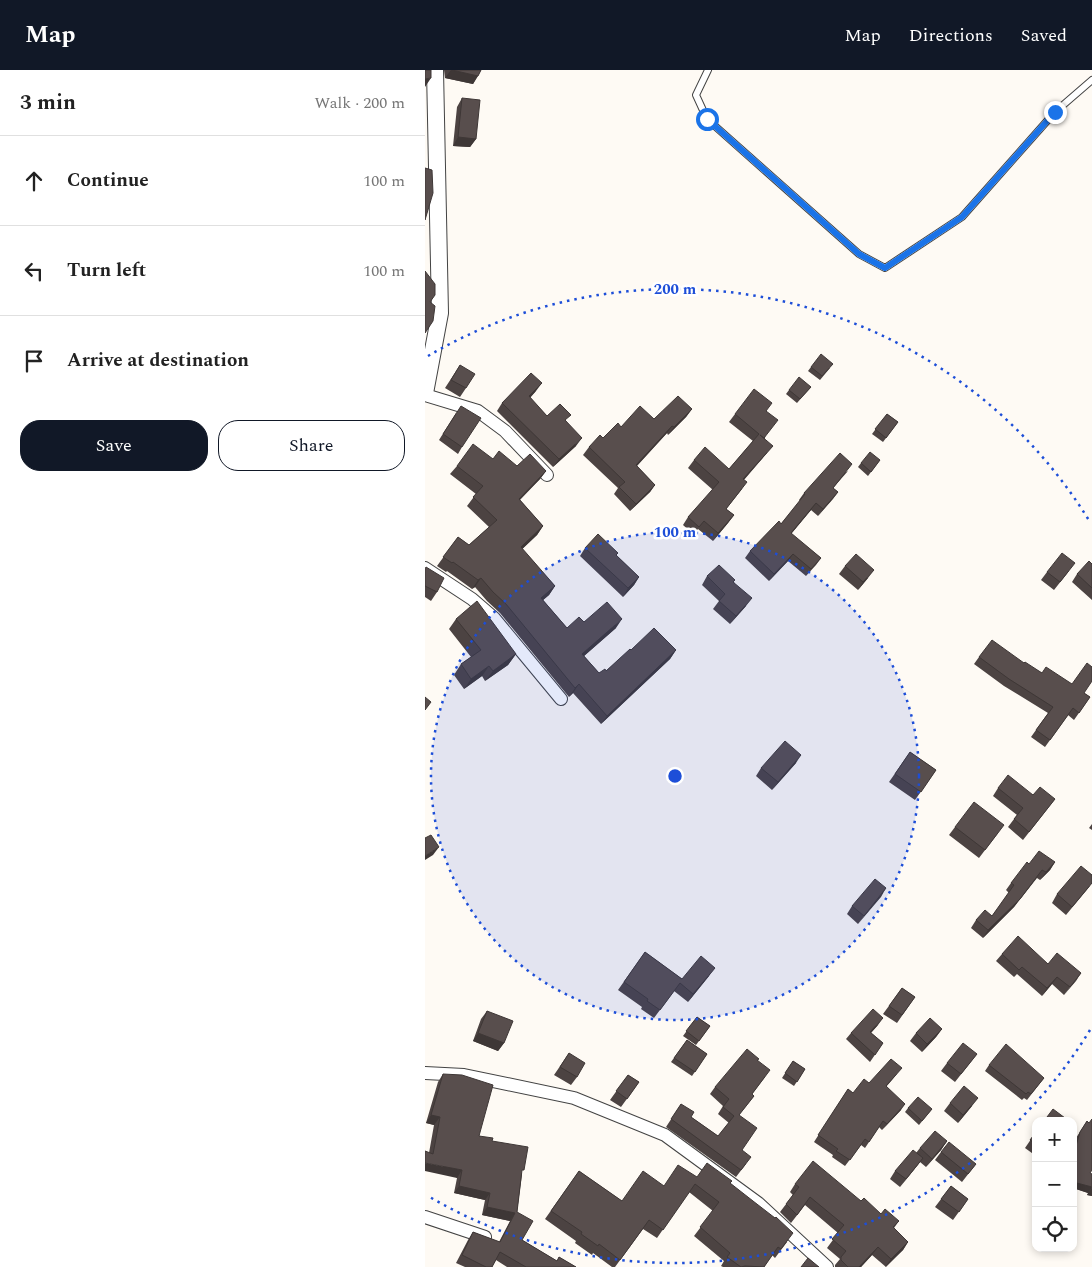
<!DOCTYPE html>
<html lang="en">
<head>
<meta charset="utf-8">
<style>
  :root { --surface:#fff; --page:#f6f6f6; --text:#222; --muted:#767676; --line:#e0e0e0; --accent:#111827 }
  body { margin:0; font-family:Spectral,serif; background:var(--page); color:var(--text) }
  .controls { position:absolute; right:15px; bottom:15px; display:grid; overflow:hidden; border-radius:10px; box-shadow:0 2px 8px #0003 }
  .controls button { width:45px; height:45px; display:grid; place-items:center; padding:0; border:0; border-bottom:1px solid var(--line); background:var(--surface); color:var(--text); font:25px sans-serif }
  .stop { position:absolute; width:15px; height:15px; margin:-11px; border:4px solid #1a73e8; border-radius:50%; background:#fff }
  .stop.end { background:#1a73e8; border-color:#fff; box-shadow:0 1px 5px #0008 }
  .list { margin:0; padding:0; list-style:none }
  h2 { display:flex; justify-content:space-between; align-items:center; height:65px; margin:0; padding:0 20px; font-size:21px }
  h2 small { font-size:16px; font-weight:400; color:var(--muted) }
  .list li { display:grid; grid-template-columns:32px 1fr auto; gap:15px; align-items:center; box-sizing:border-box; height:90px; padding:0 20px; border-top:1px solid var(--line) }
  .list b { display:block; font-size:19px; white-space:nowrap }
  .list em { font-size:16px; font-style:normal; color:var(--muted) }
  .actions { display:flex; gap:10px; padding:15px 20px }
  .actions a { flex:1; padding:11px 0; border:1px solid var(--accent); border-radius:20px; text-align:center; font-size:18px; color:var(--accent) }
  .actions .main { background:var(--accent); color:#fff }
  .icon { flex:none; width:28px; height:28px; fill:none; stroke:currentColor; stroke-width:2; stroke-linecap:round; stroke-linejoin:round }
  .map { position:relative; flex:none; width:667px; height:1197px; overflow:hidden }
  header { display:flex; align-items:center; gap:30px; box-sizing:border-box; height:70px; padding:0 25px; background:var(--accent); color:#fff }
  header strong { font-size:24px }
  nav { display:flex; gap:28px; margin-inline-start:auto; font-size:18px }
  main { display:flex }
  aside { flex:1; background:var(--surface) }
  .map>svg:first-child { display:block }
</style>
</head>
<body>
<header>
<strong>Map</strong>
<nav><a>Map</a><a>Directions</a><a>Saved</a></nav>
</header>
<main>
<aside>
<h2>3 min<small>Walk · 200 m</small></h2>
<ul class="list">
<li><svg class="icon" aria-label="ahead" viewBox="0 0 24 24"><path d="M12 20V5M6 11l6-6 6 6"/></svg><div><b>Continue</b></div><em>100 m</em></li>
<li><svg class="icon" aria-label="left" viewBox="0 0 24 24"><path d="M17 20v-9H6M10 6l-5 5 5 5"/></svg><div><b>Turn left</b></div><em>100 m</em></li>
<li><svg class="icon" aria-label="arrive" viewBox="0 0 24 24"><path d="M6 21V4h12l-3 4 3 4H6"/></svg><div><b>Arrive at destination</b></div></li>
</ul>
<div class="actions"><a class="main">Save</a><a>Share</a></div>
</aside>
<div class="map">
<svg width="667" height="1197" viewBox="0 0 667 1197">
  <rect width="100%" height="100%" fill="#fefaf4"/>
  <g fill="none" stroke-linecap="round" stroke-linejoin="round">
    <defs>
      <path id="service" d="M283,0L271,25L282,49L434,184L460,198L537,147L630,42L667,10"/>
      <path id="minor" d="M0,325L53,341L80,361L122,405
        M0,498L47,529L69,548L136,629
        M0,1003L39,1005L149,1028L240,1065L333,1133L402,1197
        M0,1147L60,1167"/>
      <path id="tertiary" d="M0,323L15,243L10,0"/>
    </defs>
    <use href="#service" stroke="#434343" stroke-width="8"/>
    <use href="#minor" stroke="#434343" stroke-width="14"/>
    <use href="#tertiary" stroke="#434343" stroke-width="18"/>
    <use href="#service" stroke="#fff" stroke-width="6"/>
    <use href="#minor" stroke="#fff" stroke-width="12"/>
    <use href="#tertiary" stroke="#fff" stroke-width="16"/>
  </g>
  <path fill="#4c4342" d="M19,0H56L48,14L20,8Z
    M37,28L51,69L45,77L28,76L32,37Z
    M35,295L41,318L35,327L20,318Z
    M386,297L405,298L395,310L383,301Z
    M386,317L372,333L361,324L364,320Z
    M111,321L105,328L122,346L141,351L151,376L128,397L72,341L77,333Z
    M267,339L261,347L243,365L242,363L212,396L230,415L225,422L205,441L189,424L193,418L158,385L164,377L178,368L196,357Z
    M342,341L340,369L342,383L319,409L317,419L301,439L309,445L303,453L288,471L273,459L268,464L258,455L263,447L288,420L263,398L269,390L304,399L328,371L304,352L310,344Z
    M31,343L37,377L33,384L14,370Z
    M462,344L473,352L458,372L447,364Z
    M68,389L92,396L121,401L115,409L95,430L118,456L112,465L97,479L130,516L124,525L118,530L142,558L159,552L191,558L159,586L174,603L181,601L206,580H251L245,589L176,654L148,623L144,627L75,543L62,531L50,517L47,519L22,501L21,502L12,496L33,467L44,475L64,457L42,436L51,424L25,404L32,396Z
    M455,390L443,406L433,397L436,393Z
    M423,401L408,418L413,422L393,446L386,440L366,464L396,488L391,495L381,506L363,491L344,511L320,488L325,481L356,454L375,431L374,430L379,423Z
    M160,478L191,485L214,507L209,515L198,527L155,486Z
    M667,494V530L647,512L652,504Z
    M420,496L443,508L433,520L414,504Z
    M0,499L12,522L6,531L0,527Z
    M644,501L629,520L616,510L622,502Z
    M282,506L309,512L321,536L305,554L288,539L294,531L277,515Z
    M31,549L91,584L83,595L60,611L57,606L39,619L29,605L36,594L46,587L24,559Z
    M554,587L599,593L617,603L659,623L665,627L649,650L643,645L620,677L606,667L623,643L579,616L549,594Z
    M485,682L511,700L490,730L464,712Z
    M371,693L347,720L331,706L336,698Z
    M573,718L608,725L630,729L598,770L583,757L592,745L568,726Z
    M667,754V760L664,758Z
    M530,757L573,763L554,788L524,765Z
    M630,792L625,800L615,810L612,808L589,837L558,868L546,858L551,850L567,846L584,823L581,820L586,813L604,794Z
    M665,816L641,845L627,833L632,824Z
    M461,818L433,854L422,844L427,836Z
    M220,882L257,909L284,906L263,932L249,921L229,948L216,939L217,937L193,920Z
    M577,884L623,894L656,903L639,925L627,914L617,926L592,904L589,907L571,891Z
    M477,918L490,927L472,953L458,944Z
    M62,941L79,973L73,981L48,971L56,949Z
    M272,947L285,956L271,975L258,966Z
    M453,955L446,963L458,973L445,992L421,969L426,963Z
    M517,959L511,967L497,982L485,971L491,963Z
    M262,970L282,984L267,1006L246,992Z
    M144,983L152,1007L146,1015L129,1005Z
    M552,984L530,1012L516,1001L522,993Z
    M332,990L340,1007L327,1024L329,1026L314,1045L317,1080L321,1094L311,1107L241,1057L256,1034L266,1047L293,1066L304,1053L293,1044L298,1036L285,1024L290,1017Z
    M368,991L380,999L369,1016L357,1008Z
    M564,995L619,1008L602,1030L599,1028L597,1030L560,1001Z
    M18,1004L54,1066L67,1071L97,1104L92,1142L97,1170L132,1191L134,1187L151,1197H82L71,1190L67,1197H40L31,1193L43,1170L48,1162L74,1172L85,1151L57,1145L60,1130L29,1123L32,1108L4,1083L9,1055L1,1053L13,1012Z
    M472,1004L461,1017L476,1040L457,1060L454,1057L440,1078L436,1075L420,1096L407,1087L408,1085L389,1072L423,1019L428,1023L444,1013Z
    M203,1005L214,1012L196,1037L185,1030Z
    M525,1033L547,1036L533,1053L519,1041Z
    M483,1038L507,1039L494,1055L480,1042Z
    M662,1051L665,1103L667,1126L662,1125L663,1123L648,1118V1077L651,1068Z
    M611,1062V1086L600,1078Z
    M522,1071L516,1080L501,1097L495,1092L475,1117L465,1109L470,1101L491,1083L495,1078Z
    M516,1082L551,1094L537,1112L510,1090Z
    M154,1101L197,1131L239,1116L272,1107L305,1113L362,1172L350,1188L347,1185L339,1197H298L296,1196L299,1191L269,1166L288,1141L264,1122L232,1168L218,1159L190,1197H187L168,1183L167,1185L150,1173L151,1171L120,1149Z
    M370,1114L436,1131L456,1144L474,1151L469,1158L483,1172L478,1180L461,1197L447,1185L436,1197H410V1195L415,1189L402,1178L413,1163L380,1135L366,1153L355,1142L368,1125L365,1122Z
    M526,1116L543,1129L528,1150L510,1137Z"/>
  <path fill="#3e3736" d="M26,0H27L53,6L48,14L20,8Z
    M6,8L0,17V9Z
    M33,67L51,69L45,77L28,76Z
    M117,313L111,321L98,335L104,326Z
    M267,339L261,347L243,365L249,357Z
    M247,356L242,363L206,402L211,395Z
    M157,368L151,376L128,397L134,389Z
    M348,376L342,383L313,417L318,409Z
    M121,401L115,409L87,437L94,429Z
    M230,415L225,422L205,441L211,434Z
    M413,422L408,429L393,446L398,439Z
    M391,433L386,440L361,470L366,463Z
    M309,445L303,453L288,471L293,463Z
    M118,456L112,465L90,486L96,477Z
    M368,484L363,491L344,511L349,504Z
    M449,500L443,508L433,520L438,512Z
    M214,507L209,515L198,527L203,518Z
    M56,508L50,517L47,519L53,510Z
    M130,516L124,525L110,537L116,528Z
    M327,528L321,536L305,554L311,546Z
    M197,549L191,558L151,593L157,584Z
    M251,580L245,589L176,654L182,646Z
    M91,584L83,595L60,611L68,601Z
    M64,596L57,606L39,619L46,609Z
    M154,614L148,623L144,627L150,618Z
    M376,685L371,693L347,720L353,712Z
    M14,777L8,785L0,790V786Z
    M630,792L625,800L615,810L621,802Z
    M617,800L589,837L558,868L563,860Z
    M461,818L456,827L433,854L439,846Z
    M290,898L284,906L263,932L268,924Z
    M656,903L651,911L639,925L645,917Z
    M632,907L627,914L617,926L622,918Z
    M458,948L453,955L440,969L445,962Z
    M517,959L511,967L497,982L502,974Z
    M53,963L79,973L73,981L48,971Z
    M553,1028L547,1036L533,1053L538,1045Z
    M480,1034L476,1040L457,1060L462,1054Z
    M6,1045L15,1047L9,1055L1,1053Z
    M522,1071L516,1080L501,1097L507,1089Z
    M498,1088L492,1096L475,1117L481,1109Z
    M0,1093L37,1100L32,1108L0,1101Z
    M648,1112L667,1117L663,1123L648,1118Z
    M34,1116L65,1123L60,1130L29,1123Z
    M666,1119L667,1120V1126L662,1125Z
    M62,1137L90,1143L85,1151L57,1145Z
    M483,1172L478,1180L460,1197L466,1189Z
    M453,1177L447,1185L436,1197H434Z"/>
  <path fill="#584e4d" stroke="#3e3736" d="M0,0H6V8L0,9Z
    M27,0H56L53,6Z
    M37,28L55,30L51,69L33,67Z
    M0,98L7,100L8,123L0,150Z
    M0,201L10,214V225L5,232L10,236L8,251L0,263Z
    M396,284L408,294L397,306L386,297Z
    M35,295L50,304L41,318L26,310Z
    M106,303L117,313L104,326L122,346L135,334L146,345L140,350L157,368L134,389L77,333Z
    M374,307L386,317L375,329L364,320Z
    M329,319L347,333L341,341L353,350L339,368L335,365L348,376L318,409L322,412L301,439L309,445L293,463L279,451L274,457L263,447L294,412L269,390L280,377L304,399L334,364L310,344Z
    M253,326L267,339L249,357L247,356L211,395L230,415L211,434L194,417L200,412L164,377L175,365L178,368L193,353L196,357L215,336L229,349Z
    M36,336L56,348L37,377L18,364Z
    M462,344L473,352L461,368L450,359Z
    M48,374L68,389L74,381L92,396L105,384L121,401L94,429L118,456L96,477L130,516L116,528L142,558L154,547L159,552L182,532L197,549L157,584L174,603L180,599L181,601L205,579L206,580L229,558L251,580L182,646L154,614L150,618L81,534L68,522L56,508L53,510L28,492L27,493L18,487L33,467L44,475L72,450L48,427L58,416L32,396Z
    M445,382L455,390L446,402L436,393Z
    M415,383L427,394L408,418L413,422L398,439L391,433L366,463L396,488L386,499L368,484L349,504L325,481L354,451L356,454L380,424L379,423Z
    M173,464L193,483L191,485L214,507L203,518L160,478Z
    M637,483L650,493L635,512L622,502Z
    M431,484L449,500L438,512L420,496Z
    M664,491L667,494V518L652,504Z
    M294,495L310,510L308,512L327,528L311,546L294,531L300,524L282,506Z
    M1,497L19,508L12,522L0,516V499Z
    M52,531L91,584L68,601L64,596L46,609L36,594L56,580L31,549Z
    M567,570L599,593L600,592L617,603L621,597L647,614L662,593L667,597V611L659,623L665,627L654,643L648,638L625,670L611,660L628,637L584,609L554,587Z
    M0,627L6,632L0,640Z
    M360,671L376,685L353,712L336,698Z
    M485,682L511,700L496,722L470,704Z
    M583,705L608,725L615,717L630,729L604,762L589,749L598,738L573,718Z
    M549,732L579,755L560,780L530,757Z
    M6,765L14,777L0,786V768Z
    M614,781L630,792L621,802L617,800L595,829L563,860L551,850L560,840L567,846L589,815L586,813L602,792L604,794Z
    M656,796L667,805V813L647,837L632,824Z
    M450,809L461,818L439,846L427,836Z
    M593,866L623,894L632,883L656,903L645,917L632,907L622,918L597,897L594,900L577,884Z
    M220,882L257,909L276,886L290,898L268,924L255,913L235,940L222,931L223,929L199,912Z
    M477,918L490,927L477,945L464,936Z
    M448,939L458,948L445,962L458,973L450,985L426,963Z
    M62,941L88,951L79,973L53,963Z
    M272,947L285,956L274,971L261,961Z
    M505,948L517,959L502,974L491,963Z
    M262,970L282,984L270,1002L249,988Z
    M538,973L552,984L536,1004L522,993Z
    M581,974L619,1008L606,1024L603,1022L601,1024L564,995Z
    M322,979L334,989L332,990L345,1000L327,1024L329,1026L314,1045L332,1058L317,1080L326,1087L316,1100L246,1049L256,1034L269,1042L266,1047L293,1066L309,1046L298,1037L304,1029L290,1017Z
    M144,983L160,993L152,1007L135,997Z
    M466,989L477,998L461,1016L480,1034L462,1054L458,1051L444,1072L440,1069L425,1090L411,1081L413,1079L393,1065L423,1019L428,1023L439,1009L444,1013Z
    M368,991L380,999L372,1012L360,1003Z
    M18,1004L37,1005L68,1015L54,1066L68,1068L67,1071L103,1077L99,1100H97L92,1142L108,1151L97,1170L132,1191L134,1187L151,1197H101L75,1182L67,1197H61L37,1185L48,1162L75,1172L90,1143L62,1137L65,1123L34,1116L37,1100L0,1093V1081L8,1084L15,1047L6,1045Z
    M203,1005L214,1012L202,1029L191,1021Z
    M539,1016L553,1028L538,1045L525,1033Z
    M493,1027L507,1039L497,1051L483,1038Z
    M628,1039L644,1051H619Z
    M667,1049V1100L665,1103L667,1104V1120L666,1119L667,1117L648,1112V1086L655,1062L662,1051L664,1053Z
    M510,1061L522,1071L507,1089L495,1078Z
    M611,1062V1074L605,1070Z
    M524,1072L551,1094L543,1104L516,1082Z
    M488,1080L498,1088L481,1109L470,1101Z
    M388,1091L436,1131L439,1128L456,1144L460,1139L474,1151L468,1157L483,1172L466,1189L453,1177L434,1197H423L416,1190V1187L421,1181L407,1169L419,1155L385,1127L372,1145L361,1134L374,1117L370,1114Z
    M282,1093L307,1111L305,1113L328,1131L350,1148L351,1147L368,1163L356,1179L353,1177L339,1197L320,1196L316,1197L302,1187L305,1183L275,1157L294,1132L270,1114L238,1160L224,1150L195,1190L174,1174L173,1176L156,1164L157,1162L126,1141L154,1101L197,1131L218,1101L239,1116L253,1095L272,1107Z
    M526,1116L543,1129L534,1142L516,1129Z
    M383,1188L394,1197H376Z"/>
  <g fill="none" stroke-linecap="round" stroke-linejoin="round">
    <path stroke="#1a73e8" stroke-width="6" d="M282,49L434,184L460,198L537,147L630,42"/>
  </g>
  <circle cx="250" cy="706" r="244" fill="#1d4ed8" fill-opacity=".12"/>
  <g fill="none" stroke="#1d4ed8" stroke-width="2.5" stroke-dasharray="2.5 5">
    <circle cx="250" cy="706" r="244"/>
    <path d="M665 960A487 487 0 0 1 3 1126M3 286A487 487 0 0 1 665 452"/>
  </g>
  <circle cx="250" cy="706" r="8" fill="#1d4ed8" stroke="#fff" stroke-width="2.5"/>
  <g font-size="15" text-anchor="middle" font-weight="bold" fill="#1d4ed8" stroke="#fff" stroke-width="5" stroke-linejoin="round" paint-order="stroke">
    <text x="250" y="224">200 m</text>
    <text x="250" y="467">100 m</text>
  </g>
</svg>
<div class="controls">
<button>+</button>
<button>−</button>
<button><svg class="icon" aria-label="locate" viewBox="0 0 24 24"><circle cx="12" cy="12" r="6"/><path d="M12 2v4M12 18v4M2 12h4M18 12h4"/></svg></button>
</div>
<div class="stop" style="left:282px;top:49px"></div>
<div class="stop end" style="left:630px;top:42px"></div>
</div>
</main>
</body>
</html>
